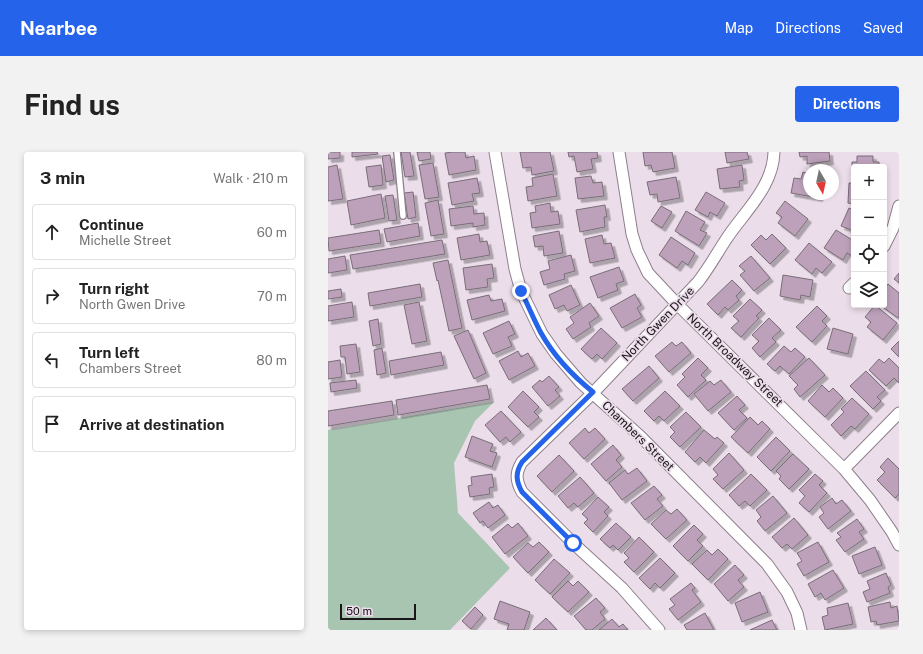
<!DOCTYPE html>
<html lang="en">
<head>
<meta charset="utf-8">
<style>
  :root { --surface:#fff; --page:#f2f2f2; --text:#222; --muted:#767676; --line:#e0e0e0; --accent:#2563eb }
  body { margin:0; font-family:"Public Sans",sans-serif; background:var(--page); color:var(--text) }
  .controls { position:absolute; right:12px; top:12px; display:grid; overflow:hidden; border-radius:4px; box-shadow:0 2px 6px #0003 }
  .controls button { width:36px; height:36px; display:grid; place-items:center; padding:0; border:0; border-bottom:1px solid var(--line); background:var(--surface); color:var(--text); font:20px sans-serif }
  .compass { position:absolute; left:475px; top:12px; width:36px; height:36px; border-radius:50%; background:var(--surface); box-shadow:0 2px 6px #0003; rotate:171deg }
  .scale { position:absolute; left:12px; bottom:10px; width:76px; box-sizing:border-box; padding-left:4px; border:2px solid #1a161a; border-top:0; font-size:11px; line-height:14px; white-space:nowrap; color:#1a161a; -webkit-text-stroke:3px #ebdde9; paint-order:stroke }
  .stop { position:absolute; width:12px; height:12px; margin:-9px; border:3px solid #2563eb; border-radius:50%; background:#fff }
  .stop.end { background:#2563eb; border-color:#fff; box-shadow:0 1px 4px #0008 }
  .list { margin:0; padding:0; list-style:none }
  h2 { display:flex; justify-content:space-between; align-items:center; height:52px; margin:0; padding:0 16px; font-size:17px }
  h2 small { font-size:13px; font-weight:400; color:var(--muted) }
  .list li { display:grid; grid-template-columns:26px 1fr auto; gap:12px; align-items:center; box-sizing:border-box; height:56px; margin:0 8px 8px; padding:0 8px; border:1px solid var(--line); border-radius:4px }
  .list b { display:block; font-size:15px; white-space:nowrap }
  .list p { margin:0; font-size:13px; white-space:nowrap; color:var(--muted) }
  .list em { font-size:13px; font-style:normal; color:var(--muted) }
  .icon { flex:none; width:22px; height:22px; fill:none; stroke:currentColor; stroke-width:2; stroke-linecap:round; stroke-linejoin:round }
  .map { position:relative; flex:none; width:571px; height:478px; overflow:hidden; border-radius:4px }
  header { display:flex; align-items:center; gap:24px; box-sizing:border-box; height:56px; padding:0 20px; background:var(--accent); color:#fff }
  header strong { font-size:19px }
  nav { display:flex; gap:22px; margin-inline-start:auto; font-size:14px }
  .intro { display:flex; align-items:center; justify-content:space-between; box-sizing:border-box; height:96px; padding:0 24px }
  h1 { margin:0; font-size:28px }
  .button { padding:10px 18px; border-radius:4px; background:var(--accent); color:#fff; font-size:14px; font-weight:700 }
  main { display:flex; gap:24px; padding:0 24px }
  aside { flex:1; background:var(--surface); border-radius:4px; box-shadow:0 2px 6px #0003 }
  .map>svg:first-child { display:block }
</style>
</head>
<body>
<header>
<strong>Nearbee</strong>
<nav><a>Map</a><a>Directions</a><a>Saved</a></nav>
</header>
<div class="intro"><h1>Find us</h1><a class="button">Directions</a></div>
<main>
<aside>
<h2>3 min<small>Walk · 210 m</small></h2>
<ul class="list">
<li><svg class="icon" aria-label="ahead" viewBox="0 0 24 24"><path d="M12 20V5M6 11l6-6 6 6"/></svg><div><b>Continue</b><p>Michelle Street</p></div><em>60 m</em></li>
<li><svg class="icon" aria-label="right" viewBox="0 0 24 24"><path d="M7 20v-9h11M14 6l5 5-5 5"/></svg><div><b>Turn right</b><p>North Gwen Drive</p></div><em>70 m</em></li>
<li><svg class="icon" aria-label="left" viewBox="0 0 24 24"><path d="M17 20v-9H6M10 6l-5 5 5 5"/></svg><div><b>Turn left</b><p>Chambers Street</p></div><em>80 m</em></li>
<li><svg class="icon" aria-label="arrive" viewBox="0 0 24 24"><path d="M6 21V4h12l-3 4 3 4H6"/></svg><div><b>Arrive at destination</b></div></li>
</ul>
</aside>
<div class="map">
<svg width="571" height="478" viewBox="0 0 571 478">
  <defs>
    <filter id="shadow"><feDropShadow dx="3.5" dy="3.5" stdDeviation="0" flood-color="#0004"/></filter>
  </defs>
  <rect width="100%" height="100%" fill="#ebdde9"/>
  <path fill="#a8c5b2" d="M166,250L147,269L126,311L130,361L182,416L122,478H0V278Z"/>
  <path fill="#bda1bb" stroke="#796d78" filter="url(#shadow)" d="M0,0H12V6L0,7Z
    M24,0H49L50,2L24,5Z
    M73,0H82L86,24L77,25Z
    M89,0H102L103,7L91,9Z
    M125,0H137L138,6L146,4L148,18L121,23L117,1Z
    M192,0H222L226,19L204,23L203,15L195,16Z
    M240,0H269L270,6L263,7L265,17L249,20L246,4L241,5Z
    M315,0H344L347,16L325,20L323,13L317,14Z
    M397,0H419L421,7L399,11Z
    M471,0H501L502,9L479,12V4L472,5Z
    M62,3L66,28L58,30L54,4Z
    M529,4H545V10H551V15H526V24L524,25V10H529Z
    M105,11L111,45L97,47L91,13Z
    M9,13L15,47L0,49V15Z
    M53,13L55,33L41,35L38,15Z
    M414,13L416,28L411,29L412,35L392,37L389,17Z
    M475,20L481,22V42H492L491,46L463,41L466,26L473,27Z
    M225,22L229,44L200,49L198,35L205,34L204,26Z
    M263,24L265,31L274,30L276,44L250,47L247,26Z
    M348,25L352,46L330,50L329,42L322,43L319,30Z
    M149,26L152,41L144,42L146,49L124,53L120,31Z
    M521,31H526V52L520,51Z
    M85,40L88,65L80,67L76,41Z
    M378,40L397,51L389,64L382,60L380,65L367,58Z
    M53,42L57,66L23,73L19,49Z
    M65,43L69,68L61,69L57,44Z
    M110,48L116,82L103,84L97,51Z
    M457,49L480,67L467,84L450,71L454,65L448,61Z
    M222,51L223,60L230,59L232,72L204,76L202,61L208,60L207,54Z
    M277,53L279,65H276L277,75L252,80L248,58Z
    M145,54L146,62L156,61L157,73L145,75V71L123,74L121,57Z
    M333,54L344,60L334,76L323,69Z
    M521,56L526,58V79L513,74Z
    M358,59L377,70L372,78L379,81L371,94L347,79Z
    M90,71L92,84L59,90L56,77Z
    M51,78L53,91L1,99L0,86Z
    M508,78L526,89V102L524,104L519,101L515,108L496,96Z
    M231,79L235,101L216,104L215,94L207,95L205,84Z
    M151,82L152,90L159,89L162,103L133,108L129,86Z
    M444,82L458,96L442,112L423,93L433,83L438,88Z
    M274,83L276,92L283,91L287,106L262,111L257,87Z
    M343,85L367,101L360,113L354,109L349,116L331,103Z
    M114,88L117,102L25,117L22,103Z
    M481,91L504,110L494,121L488,116L484,122L467,108Z
    M243,103L247,119L236,122L237,127L216,133L212,120L222,117L220,109Z
    M17,104L19,118L0,121V107Z
    M423,104L442,126L426,139L412,123L417,119L411,114Z
    M120,108L134,176L121,179L110,128L109,129L105,111Z
    M164,112L166,126L159,127L160,135L138,138L135,116Z
    M291,115L296,129L288,132L290,138L270,146L262,125Z
    M571,121V131L566,127Z
    M455,123L485,128L482,145L473,143L472,148L452,144Z
    M404,128L414,138L408,144L411,148L400,158L397,155L390,163L379,152Z
    M92,132L94,145L42,154L40,141Z
    M560,132L571,141V164L570,166L552,153H556V137Z
    M243,133L252,153L239,159L236,153L227,157L221,143Z
    M13,137L14,145L0,147V139Z
    M307,142L313,153L309,156L314,165L294,176L282,156Z
    M161,143L163,149L174,147L177,159L144,168L139,148Z
    M422,147L434,158L428,164L431,166L413,185L403,176L411,169L405,164Z
    M24,150L26,165L0,169V154Z
    M91,150L99,189L84,192L76,153Z
    M262,151L271,164L261,171L263,175L245,187L238,177L246,171L242,165Z
    M547,153L569,171L555,188L539,175L543,170L537,165Z
    M489,154L499,164L494,169L499,174L484,190L468,175Z
    M441,166L453,178L444,186L448,190L432,205L424,196L431,189L424,183Z
    M50,167L53,192L45,194L41,169Z
    M181,169L187,182L180,185L184,194L165,202L155,181Z
    M273,176L289,191L274,207L269,202L264,207L253,197Z
    M505,176L525,182L520,202L499,197Z
    M140,178L158,221L146,227L126,184Z
    M571,189V205L563,197Z
    M344,190L348,194L354,190L363,201L341,220L327,204Z
    M28,192L32,220L19,222L17,205H13L12,194Z
    M456,194L463,200L467,196L477,205L461,222L452,214L447,219L439,212Z
    M54,196L58,221L49,223L46,198Z
    M190,199L193,205L200,201L207,214L181,228L171,209Z
    M113,200L116,213L63,223L61,209Z
    M370,206L380,216L373,223L378,228L360,245L349,233L357,225L354,222Z
    M481,206L497,223L472,245L466,237L470,233L461,224Z
    M561,206L571,216V231L566,226L558,234L541,218L551,207L556,211Z
    M12,208L14,225L0,227V210Z
    M321,214L331,226L305,249L294,237Z
    M538,219L557,238L549,245L553,249L545,257L522,234Z
    M221,224L231,235L227,238L232,244L220,254L204,235L212,228L214,230Z
    M28,228L29,236L3,240L2,231Z
    M393,228L403,240L380,259L366,242L382,229L386,233Z
    M159,233L162,247L70,263L68,248Z
    M494,233L501,240L505,236L515,246L497,265L480,249Z
    M195,239L211,255L206,260L211,265L200,275L180,255Z
    M337,239L352,254L336,269L331,264L326,269L316,259Z
    M409,244L417,253L411,258L419,266L406,278L390,261Z
    M524,246L541,262L527,277L523,274L513,284L503,273L516,260L513,257Z
    M64,249L66,263L0,274V259Z
    M173,259L193,280L182,290L178,285L172,290L157,273Z
    M358,260L373,275L352,295L342,285L347,280L342,275Z
    M422,265L430,273L434,269L442,277L420,301L403,285Z
    M257,276L261,281L267,276L277,287L256,307L241,291Z
    M376,278L387,287L389,285L396,291L378,311L372,305L367,310L357,300Z
    M144,284L165,292L162,299L169,301L164,315L137,305Z
    M448,285L462,299L443,319L429,305Z
    M285,293L293,303L288,308L294,315L278,329L263,312Z
    M401,301L416,318L395,337L385,327L390,323L385,317Z
    M465,302L481,317L461,337L451,327L453,324L448,319Z
    M231,303L246,319L224,340L209,324Z
    M560,306L571,317V342L567,346L549,328L557,320L552,315Z
    M309,316L319,329L294,348L281,331L297,318L300,322Z
    M164,322L166,335L161,336L162,342L142,345L140,334L144,333L143,325Z
    M423,322L439,338L422,354L417,349L411,354L401,343Z
    M487,322L495,329L491,333L499,341L481,360L471,351L477,344L471,338Z
    M252,325L266,341L250,355L246,351L240,356L230,344Z
    M326,334L334,343L329,347L335,354L317,368L303,351Z
    M445,344L459,361L437,379L429,369L433,365L428,358Z
    M270,345L281,355L276,360L280,364L265,380L256,371L260,367L254,362Z
    M504,346L508,352L514,348L523,359L500,377L491,365L496,361L492,355Z
    M161,350L165,356L170,353L177,363L160,376L155,369L152,371L145,361Z
    M349,357L359,368L338,387L323,372L338,358L343,362Z
    M466,366L480,383L464,397L459,392L454,396L444,385Z
    M529,367L536,377L531,380L536,387L517,400L508,388L513,385L509,381Z
    M190,371L200,384L177,402L164,385L180,372L184,376Z
    M288,371L303,385L290,398L285,393L282,396L272,387Z
    M366,373L375,382L369,388L375,394L360,409L345,394Z
    M311,385L326,400L306,420L296,410L301,406L296,401Z
    M211,390L221,400L200,421L185,405L200,391L205,395Z
    M490,390L501,410L476,424L469,412L474,409L469,401Z
    M547,395L554,413L531,422L524,404Z
    M390,397L400,407L380,428L364,412L379,398L384,403Z
    M332,406L347,421L332,436L327,431L322,437L311,426Z
    M226,407L242,421L222,442L207,428Z
    M407,413L416,423L410,428L416,435L400,449L386,432Z
    M505,418L516,436L497,448L493,441L487,445L480,432Z
    M558,421L563,433L560,435L562,441L539,450L535,440L542,437L539,429Z
    M240,429L245,434L250,429L261,440L240,460L224,445Z
    M363,431L367,436L364,438L373,450L350,468L341,457L347,453L342,447Z
    M432,440L440,460L414,470L407,451Z
    M268,446L277,456L272,460L277,467L264,478H258L246,464Z
    M172,449L202,460L196,478H179L181,472L166,467Z
    M562,450L563,456L569,454L571,469L549,473L548,469L543,470L540,455Z
    M520,451L525,472L497,478L494,465L500,463L499,456Z
    M147,455L155,463L143,477L134,469Z
    M377,461L386,478H359L356,473Z
    M218,466L229,478H205Z
    M284,467L291,475L295,472L300,478H271Z
    M444,468L449,478H422Z"/>
  <g fill="none" stroke-linecap="round" stroke-linejoin="round">
    <defs>
      <path id="service" d="M69,0L75,64"/>
      <path id="minor" d="M167,0L187,117L193,139L214,182L228,202L253,231L312,284L439,412L459,440L469,461L473,478
        M291,0L304,82L309,98L320,121L349,152L516,317L542,348L564,380L571,393
        M556,94L565,76L571,54
        M521,136L526,131
        M516,317L571,261
        M331,478L294,436L245,391L194,340C188,329 187,321 194,310L265,241L370,130C381,116 389,101 399,86C417,59 445,35 446,0"/>
    </defs>
    <use href="#service" stroke="#8d808b" stroke-width="8"/>
    <use href="#minor" stroke="#8d808b" stroke-width="13"/>
    <use href="#service" stroke="#fff" stroke-width="5.5"/>
    <use href="#minor" stroke="#fff" stroke-width="11"/>
  </g>
  <g fill="none" stroke-linecap="round" stroke-linejoin="round">
    <path stroke="#2563eb" stroke-width="5" d="M193,139C200,153 206,168 213,181C226,204 245,224 265,240L194,310C187,321 188,329 194,340L245,391"/>
  </g>
  <g text-anchor="middle" stroke-width="3.5" stroke-linejoin="round" paint-order="stroke">
    <g font-size="12" fill="#1a161a" stroke="#ebdde9">
      <text transform="translate(330 172) rotate(-46)" y="4">North Gwen Drive</text>
      <text transform="translate(407 208) rotate(44)" y="4">North Broadway Street</text>
      <text transform="translate(310 284) rotate(44)" y="4">Chambers Street</text>
    </g>
  </g>
</svg>
<div class="controls">
<button>+</button>
<button>−</button>
<button><svg class="icon" aria-label="locate" viewBox="0 0 24 24"><circle cx="12" cy="12" r="6"/><path d="M12 2v4M12 18v4M2 12h4M18 12h4"/></svg></button>
<button><svg class="icon" aria-label="layers" viewBox="0 0 24 24"><path d="M12 4l9 5-9 5-9-5zM3 14l9 5 9-5"/></svg></button>
</div>
<svg class="compass" viewBox="-18 -18 36 36"><path d="M0-13l5 13h-10z" fill="#e53935"/><path d="M0 13l5-13h-10z" fill="#767676"/></svg>
<div class="scale">50 m</div>
<div class="stop" style="left:245px;top:391px"></div>
<div class="stop end" style="left:193px;top:139px"></div>
</div>
</main>
</body>
</html>
